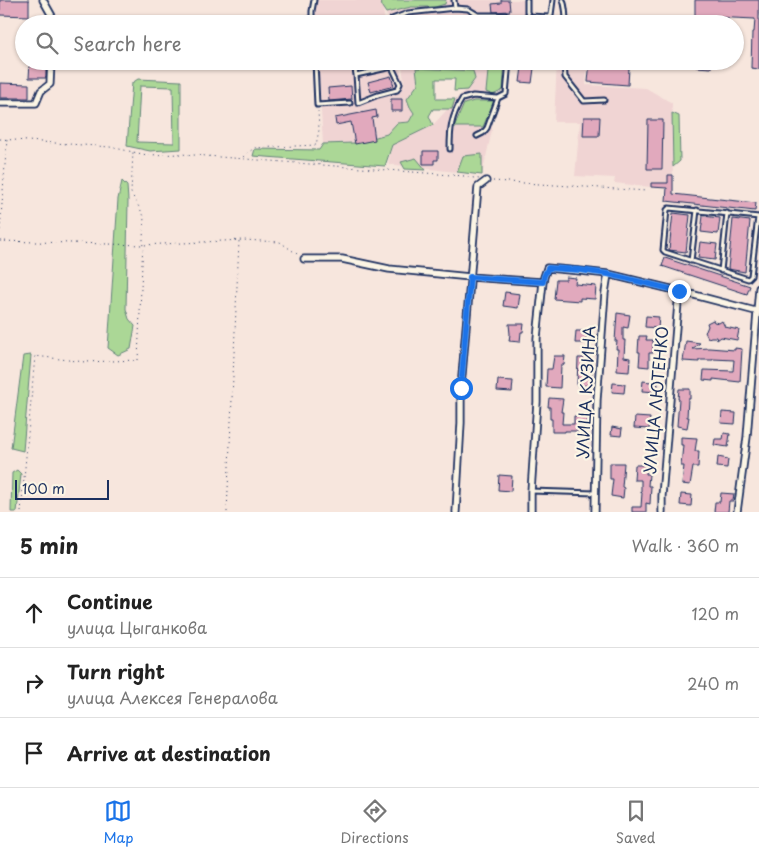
<!DOCTYPE html>
<html lang="en">
<head>
<meta charset="utf-8">
<style>
  :root { --surface:#fff; --page:#f2f2f2; --text:#222; --muted:#767676; --line:#e0e0e0; --accent:#1a73e8 }
  body { margin:0; font-family:"Playpen Sans",sans-serif; background:var(--page); color:var(--text) }
  .scale { position:absolute; left:15px; bottom:12px; width:94px; box-sizing:border-box; padding-left:5px; border:2px solid #1b2f5e; border-top:0; font-size:14px; line-height:18px; white-space:nowrap; color:#1b2f5e; -webkit-text-stroke:4px #fcf5e5; paint-order:stroke }
  .stop { position:absolute; width:15px; height:15px; margin:-11px; border:4px solid #1a73e8; border-radius:50%; background:#fff }
  .stop.end { background:#1a73e8; border-color:#fff; box-shadow:0 1px 5px #0008 }
  .list { margin:0; padding:0; list-style:none }
  h2 { display:flex; justify-content:space-between; align-items:center; height:65px; margin:0; padding:0 20px; font-size:21px }
  h2 small { font-size:16px; font-weight:400; color:var(--muted) }
  .list li { display:grid; grid-template-columns:32px 1fr auto; gap:15px; align-items:center; box-sizing:border-box; height:70px; padding:0 20px; border-top:1px solid var(--line) }
  .list b { display:block; font-size:19px; white-space:nowrap }
  .list p { margin:0; font-size:16px; white-space:nowrap; color:var(--muted) }
  .list em { font-size:16px; font-style:normal; color:var(--muted) }
  .icon { flex:none; width:28px; height:28px; fill:none; stroke:currentColor; stroke-width:2; stroke-linecap:round; stroke-linejoin:round }
  .map { position:relative; flex:none; width:759px; height:512px; overflow:hidden }
  .search { position:absolute; background:var(--surface); box-shadow:0 1px 4px #0004; left:15px; right:15px; top:15px; height:55px; display:flex; align-items:center; gap:12px; box-sizing:border-box; padding:0 18px; border-radius:28px; color:var(--muted); font-size:19px }
  .sheet { height:275px; background:var(--surface) }
  nav { display:flex; justify-content:space-around; align-items:center; box-sizing:border-box; height:70px; border-top:1px solid var(--line); background:var(--surface); font-size:14px; color:var(--muted) }
  nav a { display:grid; justify-items:center; gap:2px }
  nav .on { color:var(--accent) }
  .map>svg:first-child { display:block }
</style>
</head>
<body>
<div class="map">
<svg width="759" height="512" viewBox="0 0 759 512">
  <rect width="100%" height="100%" fill="#f7e6dd"/>
  <filter id="ink" filterUnits="userSpaceOnUse"><feTurbulence type="fractalNoise" baseFrequency=".02" numOctaves="2"/><feDisplacementMap in="SourceGraphic" scale="10" xChannelSelector="R" yChannelSelector="G"/><feConvolveMatrix kernelMatrix="1 2 1 2 8 2 1 2 1" color-interpolation-filters="sRGB"/></filter>
  <g filter="url(#ink)">
    <path fill="#f0d4d3" d="M315,0H524L525,21L556,24H514L490,21L489,24H392L383,9L385,24H316Z
      M318,61H393L399,65L405,89L402,66L396,61H490L492,130L482,175L388,164L392,145L433,125L475,79L416,68L418,84L407,99L410,107L414,113L409,122L397,123L387,134L354,143L323,144Z
      M557,61H588L586,85L646,88L672,103L673,187H651L614,183L615,178L575,176L580,122H554Z"/>
    <path fill="#abd796" stroke="#63837a" fill-rule="evenodd" d="M381,0H446L445,4L435,7H411L386,13L382,7Z
      M489,61H505L503,90L493,95L486,92Z
      M416,68L473,71L475,79L467,90L454,91L455,79H436V99H455L452,109H433L429,116L433,125L392,145L385,166L253,156L255,149L319,150L323,144L354,143L387,134L397,123L409,122L414,113L410,107L407,99L418,84Z
      M138,79L181,81V149L150,151L127,146L132,83ZM140,86L173,87L174,143L137,142Z
      M474,101H494L483,127H454L464,104Z
      M672,113L679,116L680,161L673,167Z
      M482,154V175L457,172L463,156Z
      M416,158L426,170L405,169L401,162Z
      M122,181L127,186L128,200L126,309L129,319L135,326L131,349L118,355L108,348L118,199Z
      M31,355L23,451L11,448L23,356Z
      M17,470L21,474L17,512H11L12,473Z"/>
    <path fill="#e1a9bd" stroke="#1b2f5e" d="M0,0H29V16L0,15Z
      M501,0H509L510,11L493,12L492,4L501,3Z
      M695,0H759V69L751,68L752,32H754L755,19L712,17V24H695Z
      M402,19H420V24H399V20Z
      M30,61H46V78H29Z
      M590,61H604L603,67L629,68L628,85L588,82Z
      M695,61H711V68L696,67Z
      M522,67L534,68L532,83L520,82Z
      M391,76L394,86L371,92L368,82Z
      M0,83L29,84V98H0Z
      M351,86L352,99L329,101L328,88Z
      M391,99H402V111H391Z
      M376,110L377,117L372,118L375,140L355,144L351,122L336,125L335,118Z
      M584,117H600L599,136H583Z
      M648,120H663L662,169H647Z
      M423,151H438V160H434V164H423Z
      M668,175H673V194L756,203L755,211L666,201L667,188L651,187V183H668Z
      M673,213L690,215L686,252L669,250Z
      M703,216L720,218L718,234L701,232Z
      M733,219L750,221L745,272L728,269Z
      M700,242L717,244L715,260L698,258Z
      M665,258L750,286L747,294L662,266Z
      M566,277L576,278L575,284L596,286L595,299L580,298V301L554,299L556,280H566Z
      M505,292L520,294L518,308L503,306Z
      M617,313L630,315L628,328L623,327V340H625L624,357L630,358L629,372L617,371L618,349H616L617,341H615Z
      M646,316L659,317L658,328L645,327Z
      M713,320L714,322L719,323L722,321L725,327L739,330L737,340L721,337L717,340L716,337H711L708,338L705,332L706,331L708,326L707,323Z
      M509,324H524L523,332H521L520,342L509,341L510,334Z
      M576,331H587L586,343H575Z
      M639,336H647L646,340H653V353H649V367L639,366L640,352H638Z
      M686,341L700,343L692,349L709,348L735,350V348L742,349L740,382L713,379V381L703,380L704,370L733,371L734,360L713,359V360H699V362L683,361Z
      M554,356H565L564,365H561L560,388L546,387L547,369H552Z
      M578,358H591L590,369H592L590,386L577,385Z
      M498,380L513,381L512,392L497,391Z
      M643,381L658,383L657,392L642,391Z
      M613,383L625,384L624,393L612,392Z
      M679,389H690V399H688L687,417H689L687,428L677,426L679,399H678Z
      M549,398L563,399L561,412H563L562,424H574V416L588,417L587,431H565V432H552V419H550V407H548Z
      M722,412L736,413L735,424L721,423Z
      M635,417L650,418L649,429L634,428Z
      M612,427L622,429L621,436L611,435Z
      M724,433L730,434L728,447L714,445L715,439H723Z
      M681,437L697,438L695,451H699L698,467H693L690,485L682,484L684,466H681L683,445H681Z
      M718,457L728,459L727,468L717,467Z
      M610,463H624L622,487L624,488L623,498L611,496L613,479H610Z
      M635,465H647L646,474H649L648,486H651L650,504L646,503V512H632V507H641L642,493L641,492V480H634Z
      M499,475L512,476L511,491L498,490Z
      M721,493L734,494L733,501H729L728,512H714L715,502H720Z
      M681,494L692,495L691,506L680,505Z"/>
    <g fill="none" stroke-linecap="round" stroke-linejoin="round">
      <defs>
        <path id="service" d="M454,0L455,8L468,9L478,15H506L508,24
          M527,0V12L529,16L549,17L551,15L553,0
          M563,0C566,8 566,15 566,24
          M312,24V11L314,0
          M392,24V19L408,13L455,8
          M315,61L317,105L350,103
          M564,61L565,77L584,101L604,100
          M392,67L356,75L358,103L378,95L397,90L400,84L392,67V61
          M356,75L355,69L358,65L375,61
          M477,136L483,133L487,128L498,98
          M450,149C450,129 451,117 462,99L473,96L498,98L506,94L509,61
          M758,217L751,276L748,279L665,252L663,250L667,210L669,208L759,217
          M691,261L697,210
          M721,271L727,213
          M531,491L595,493"/>
        <path id="minor" d="M43,0L52,16V24
          M0,103H36L41,91L50,84L51,61
          M304,259H342L389,269L470,277L543,282L544,277L547,268L580,271L608,274L679,291L759,312
          M456,512L461,423V387L478,187L486,181
          M531,512V491L537,402V338L543,282
          M595,512L597,400L605,293L608,274
          M662,512V496L679,291
          M737,512L747,437L759,288"/>
      </defs>
      <use href="#service" stroke="#1b2f5e" stroke-width="7"/>
      <use href="#minor" stroke="#1b2f5e" stroke-width="9"/>
      <path stroke="#1b2f5e" stroke-width="1" stroke-dasharray="1 4" stroke-linecap="butt" d="M0,139L110,147L147,155L181,154L464,176L479,179
        M243,157L254,148L316,145L319,130L318,111
        M493,181L647,191
        M0,230L7,139
        M0,241L143,245L243,240L280,242L300,256
        M21,512L35,356L85,362L138,360L144,216L131,193L133,152
        M227,512L239,241"/>
      <use href="#service" stroke="#fcf5e5" stroke-width="3"/>
      <use href="#minor" stroke="#fcf5e5" stroke-width="5.5"/>
    </g>
  </g>
  <g fill="none" stroke-linecap="round" stroke-linejoin="round" filter="url(#ink)">
    <path stroke="#1a73e8" stroke-width="6" d="M461,388L470,277L543,282L544,276L548,268L580,270L608,274L679,291"/>
  </g>
  <g text-anchor="middle" stroke-width="4.5" stroke-linejoin="round" paint-order="stroke">
    <g font-size="16" fill="#1b2f5e" stroke="#fcf5e5">
      <text transform="translate(586 392) rotate(-87)" y="6">УЛИЦА КУЗИНА</text>
      <text transform="translate(656 400) rotate(-85)" y="6">УЛИЦА ЛЮТЕНКО</text>
    </g>
  </g>
</svg>
<div class="scale">100 m</div>
<div class="stop" style="left:461px;top:388px"></div>
<div class="stop end" style="left:679px;top:291px"></div>
<div class="search"><svg class="icon" aria-label="search" viewBox="0 0 24 24"><circle cx="10" cy="10" r="6"/><path d="M15 15l6 6"/></svg>Search here</div>
</div>
<section class="sheet">
<h2>5 min<small>Walk · 360 m</small></h2>
<ul class="list">
<li><svg class="icon" aria-label="ahead" viewBox="0 0 24 24"><path d="M12 20V5M6 11l6-6 6 6"/></svg><div><b>Continue</b><p>улица Цыганкова</p></div><em>120 m</em></li>
<li><svg class="icon" aria-label="right" viewBox="0 0 24 24"><path d="M7 20v-9h11M14 6l5 5-5 5"/></svg><div><b>Turn right</b><p>улица Алексея Генералова</p></div><em>240 m</em></li>
<li><svg class="icon" aria-label="arrive" viewBox="0 0 24 24"><path d="M6 21V4h12l-3 4 3 4H6"/></svg><div><b>Arrive at destination</b></div></li>
</ul>
</section>
<nav>
<a class="on"><svg class="icon" aria-label="map" viewBox="0 0 24 24"><path d="M3 6l6-2 6 2 6-2v14l-6 2-6-2-6 2zM9 4v14M15 6v14"/></svg>Map</a>
<a><svg class="icon" aria-label="directions" viewBox="0 0 24 24"><path d="M12 3l9 9-9 9-9-9zM9 14v-3h6M13 9l2 2-2 2"/></svg>Directions</a>
<a><svg class="icon" aria-label="saved" viewBox="0 0 24 24"><path d="M7 4h10v16l-5-4-5 4z"/></svg>Saved</a>
</nav>
</body>
</html>
